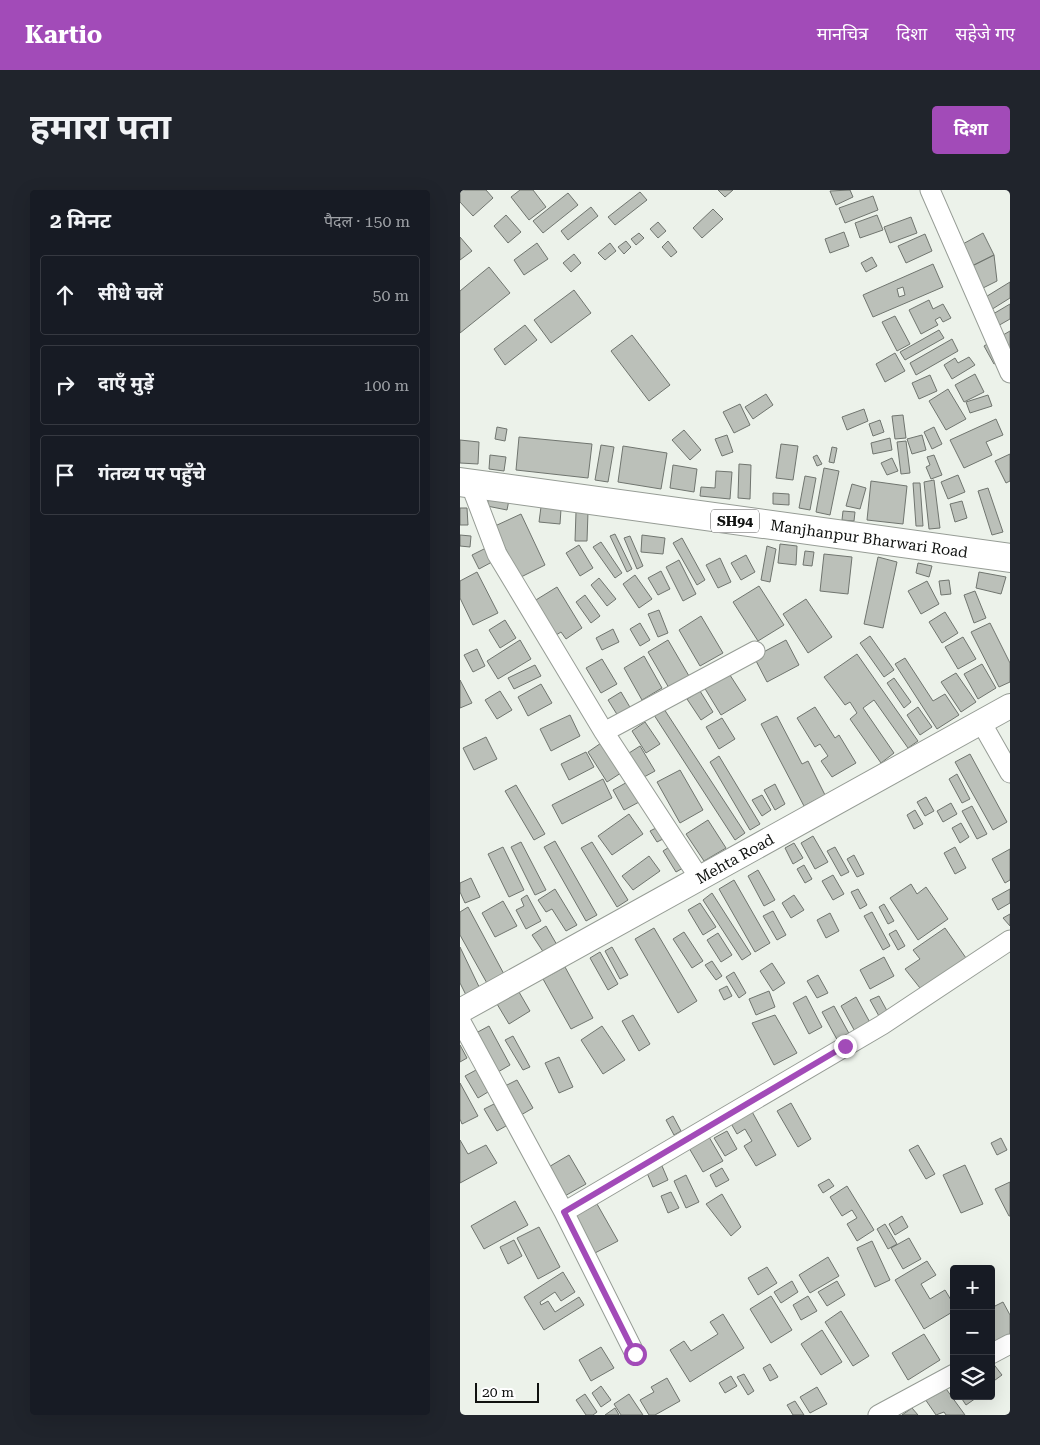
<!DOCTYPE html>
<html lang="hi">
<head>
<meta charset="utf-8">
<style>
  :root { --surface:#171b24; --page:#20242c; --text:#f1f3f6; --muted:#9ea1a6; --line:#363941; --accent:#a24bb8 }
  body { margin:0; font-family:"Roboto Serif","Noto Sans Devanagari",serif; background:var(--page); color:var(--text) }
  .controls { position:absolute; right:15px; bottom:15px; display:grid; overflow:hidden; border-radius:5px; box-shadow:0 5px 20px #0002 }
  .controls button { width:45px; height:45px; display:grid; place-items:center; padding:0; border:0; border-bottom:1px solid var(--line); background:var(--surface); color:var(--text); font:25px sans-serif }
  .scale { position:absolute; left:15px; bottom:12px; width:64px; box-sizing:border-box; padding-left:5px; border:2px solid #101210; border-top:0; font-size:14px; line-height:18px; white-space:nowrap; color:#101210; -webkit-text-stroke:4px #fff; paint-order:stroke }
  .stop { position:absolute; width:15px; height:15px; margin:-11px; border:4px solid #a24bb8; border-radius:50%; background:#fff }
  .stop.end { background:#a24bb8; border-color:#fff; box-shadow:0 1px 5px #0008 }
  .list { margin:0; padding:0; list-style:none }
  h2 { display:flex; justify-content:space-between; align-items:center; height:65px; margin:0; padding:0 20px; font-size:21px }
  h2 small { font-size:16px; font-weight:400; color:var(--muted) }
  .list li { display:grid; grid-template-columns:32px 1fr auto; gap:15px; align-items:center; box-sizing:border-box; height:80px; margin:0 10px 10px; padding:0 10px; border:1px solid var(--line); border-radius:5px }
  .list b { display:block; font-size:19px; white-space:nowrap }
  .list em { font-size:16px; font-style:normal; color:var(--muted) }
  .icon { flex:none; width:28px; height:28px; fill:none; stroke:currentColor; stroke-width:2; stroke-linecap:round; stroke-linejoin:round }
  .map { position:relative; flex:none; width:550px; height:1225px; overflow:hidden; border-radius:5px }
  header { display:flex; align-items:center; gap:30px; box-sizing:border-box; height:70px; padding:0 25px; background:var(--accent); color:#fff }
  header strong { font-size:24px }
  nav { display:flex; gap:28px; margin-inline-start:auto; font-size:18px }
  .intro { display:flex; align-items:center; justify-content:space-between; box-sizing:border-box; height:120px; padding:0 30px }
  h1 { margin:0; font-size:35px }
  .button { padding:12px 22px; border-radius:5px; background:var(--accent); color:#fff; font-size:18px; font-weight:700 }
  main { display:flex; gap:30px; padding:0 30px }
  aside { flex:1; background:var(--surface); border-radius:5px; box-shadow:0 5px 20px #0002 }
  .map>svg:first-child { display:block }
</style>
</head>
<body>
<header>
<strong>Kartio</strong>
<nav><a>मानचित्र</a><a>दिशा</a><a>सहेजे गए</a></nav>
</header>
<div class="intro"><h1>हमारा पता</h1><a class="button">दिशा</a></div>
<main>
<aside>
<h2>2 मिनट<small>पैदल · 150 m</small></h2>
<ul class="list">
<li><svg class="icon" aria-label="ahead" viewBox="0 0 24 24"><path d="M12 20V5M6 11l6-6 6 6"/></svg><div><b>सीधे चलें</b></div><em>50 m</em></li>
<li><svg class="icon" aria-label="right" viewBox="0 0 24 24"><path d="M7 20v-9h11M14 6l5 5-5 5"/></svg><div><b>दाएँ मुड़ें</b></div><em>100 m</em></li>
<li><svg class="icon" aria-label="arrive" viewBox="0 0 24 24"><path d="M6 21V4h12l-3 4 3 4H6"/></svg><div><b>गंतव्य पर पहुँचे</b></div></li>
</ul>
</aside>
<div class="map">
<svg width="550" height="1225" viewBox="0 0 550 1225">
  <rect width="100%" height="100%" fill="#ecf2ea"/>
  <path fill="#bbc0b9" stroke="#70756f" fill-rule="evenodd" d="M0,0H26L33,8L13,26L0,12Z
    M60,0H73L86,17L69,30L51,7Z
    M258,0H273L265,7Z
    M390,0L393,7L376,15L370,1Z
    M180,2L187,10L155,35L148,27Z
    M108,3L118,15L83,43L73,31Z
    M413,6L418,20L385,33L379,18Z
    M131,17L138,26L108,50L101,41Z
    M253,19L263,29L242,48L233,38Z
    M46,25L61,42L48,53L34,36Z
    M417,25L423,40L400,48L395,33Z
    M451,27L457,43L430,53L424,37Z
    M198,32L206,41L198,48L190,39Z
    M384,42L389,56L370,63L365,49Z
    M179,43L184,48L176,55L171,49Z
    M523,43L534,65L512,76L501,55Z
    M465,44L472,61L446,73L438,56Z
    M0,47L12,61L0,70Z
    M166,51L171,57L164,64L158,57Z
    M208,51L217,62L211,67L202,57Z
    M77,53L88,69L64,85L54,70Z
    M150,53L156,61L145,70L138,63Z
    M114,64L121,73L111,82L103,73Z
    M534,65L537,91L519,100L512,76Z
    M412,67L417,76L406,82L401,73Z
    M473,74L483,97L413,127L403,105ZM443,97L445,105L439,107L437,99Z
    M29,77L50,103L0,143V101Z
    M550,92V108L518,128L511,116Z
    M114,100L131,123L91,153L74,130Z
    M469,110L473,119L483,114L491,128L483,132L480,127L475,130L478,135L461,144L449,120Z
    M550,114V129L529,141L523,130Z
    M435,126L450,154L437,161L422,132Z
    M65,135L77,150L45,175L34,159Z
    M479,140L484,148L445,170L440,162Z
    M550,141V165L534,174L524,156Z
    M172,145L210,195L189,211L151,161Z
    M492,149L498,161L456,185L450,173Z
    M435,163L445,181L425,192L416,174Z
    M509,167L515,175L492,189L484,175L495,168L498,173Z
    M515,184L524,202L504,212L495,195Z
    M470,185L477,201L459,209L452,193Z
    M488,199L506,229L486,240L469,211Z
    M306,204L313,215L293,229L285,217Z
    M528,205L532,216L510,223L506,212Z
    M280,214L290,235L274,243L263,222Z
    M404,219L408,231L387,240L382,227Z
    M443,225L446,248L435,249L432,226Z
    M536,229L543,245L526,252L532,265L504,278L490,250Z
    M420,230L424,242L413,246L409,234Z
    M37,237L47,239L45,251L35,249Z
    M474,237L482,254L472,259L464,242Z
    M224,240L241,260L230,270L212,250Z
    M267,245L273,262L262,266L255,249Z
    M462,245L466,260L452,264L447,249Z
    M59,247L132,254L128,288L56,280Z
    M430,248L432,260L413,264L411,253Z
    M0,250L19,252L18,274L0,273Z
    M446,251L450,283L441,284L437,252Z
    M321,254L338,256L333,290L316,288Z
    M141,255L154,257L148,292L135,290Z
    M163,256L207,263L201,299L158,292Z
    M372,257L377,258L374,273L369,272Z
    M550,264V291L546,293L535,271Z
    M30,265L46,267L44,281L29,279Z
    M357,265L362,274L357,276L353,267Z
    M474,265L482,285L471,289L466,277L470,275L467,267Z
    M432,268L438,281L427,285L421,273Z
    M279,274L291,275L290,309L278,308Z
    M213,275L237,279L234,302L210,298Z
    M364,278L379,281L370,325L356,322Z
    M256,281L272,282L270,309L240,306L241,297L255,298Z
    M498,285L505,302L488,309L481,292Z
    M345,286L356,288L350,320L339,318Z
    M474,290L480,338L469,339L464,292Z
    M411,291L447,296L443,334L407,330Z
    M453,293H460L463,336H456Z
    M392,294L406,298L400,319L386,316Z
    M528,298L543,342L532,345L518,301Z
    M30,301L50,305L47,320L27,316Z
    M313,303L329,304V315L313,314Z
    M502,311L507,328L495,332L490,314Z
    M81,317L101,319L100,334L79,332Z
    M0,318H7L8,335H0Z
    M383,321L395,322L394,331L382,330Z
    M116,322H128L127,351H115Z
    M61,324L85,375L59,388L35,336Z
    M155,344L172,379L167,382L150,346Z
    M0,345L11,346L10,357L0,356Z
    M182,345L205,348L203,364L181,362Z
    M170,346L183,376L177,379L164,348Z
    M222,348L245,390L237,395L213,353Z
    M141,352L162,383L155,388L133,357Z
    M320,354L337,356L336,375L318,373Z
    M119,355L133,378L120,386L106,363Z
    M307,356L316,359L310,392L301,390Z
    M26,358L32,372L19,379L12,365Z
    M345,361L354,362L352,376L343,375Z
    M364,364L392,367L388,404L360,401Z
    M286,365L295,382L281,390L271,373Z
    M418,367L437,372L423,438L404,434Z
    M260,368L271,392L258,398L246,375Z
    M219,370L236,404L223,411L206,377Z
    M458,373L472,376L469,387L456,383Z
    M201,381L210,399L198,405L188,388Z
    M17,382L38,423L13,435L0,408V391Z
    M519,382L546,387L541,404L516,398Z
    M175,385L192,409L179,418L163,394Z
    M139,388L156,409L147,416L131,395Z
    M489,390L491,404L481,405L479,391Z
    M467,391L479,414L461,424L448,401Z
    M299,396L324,435L298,451L273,412Z
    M97,397L122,438L106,449L101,442L93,447L71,413Z
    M515,401L526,428L514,433L504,405Z
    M125,405L140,426L131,433L116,412Z
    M346,409L372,447L348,463L323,424Z
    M199,420L208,443L198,447L188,424Z
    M485,422L498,443L482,453L469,432Z
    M241,426L263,463L240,476L219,440Z
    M45,430L56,448L40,458L29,440Z
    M180,433L190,450L180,456L170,439Z
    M530,433L550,473V492L539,497L511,442Z
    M153,439L159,452L142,460L136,448Z
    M410,446L434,480L424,487L400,453Z
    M503,447L516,469L498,479L485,457Z
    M60,450L71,469L38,489L27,471Z
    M208,450L229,486L209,498L188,462Z
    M326,450L339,475L307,492L294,467Z
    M17,459L25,476L13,482L4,465Z
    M397,464L458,551L448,558L414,510L403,518L434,563L421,573L390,529L397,523L390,512L385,515L364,487Z
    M184,466L202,498L182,510L164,478Z
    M445,468L473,511L485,504L499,525L477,539L435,474Z
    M142,469L157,494L141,503L126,478Z
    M522,474L536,498L518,509L504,484Z
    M75,475L81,486L54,499L48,488Z
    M268,482L286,510L261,525L244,497Z
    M496,483L516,512L501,522L481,492Z
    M434,488L451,512L444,518L427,493Z
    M0,490L12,513L0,518Z
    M81,494L92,513L68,526L58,507Z
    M40,501L52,520L37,529L25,510Z
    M240,501L253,522L241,530L227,509Z
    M161,502L171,519L158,526L148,510Z
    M355,517L375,548L379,545L396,573L372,587L361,571L368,566L360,554L355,557L337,528Z
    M458,517L472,537L460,545L447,525Z
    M204,519L285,643L275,650L194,525Z
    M110,525L120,546L91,561L80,539Z
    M317,526L342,574L348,571L365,605L344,616L301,534Z
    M262,528L275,549L259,559L246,537Z
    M185,532L200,554L186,563L172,541Z
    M26,547L37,569L14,580L3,558Z
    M144,551L164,581L147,592L128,562Z
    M180,556L195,581L184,587L169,563Z
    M126,562L134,577L109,590L101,574Z
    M510,564L547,632L533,640L495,572Z
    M259,566L300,634L290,640L250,572Z
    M220,580L243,620L220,633L197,592Z
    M497,584L510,609L502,613L489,589Z
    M143,589L152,608L102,634L92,615Z
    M171,590L181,611L164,620L153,600Z
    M315,594L325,614L315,620L304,600Z
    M56,595L85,644L74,650L45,601Z
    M302,605L311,620L302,626L292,610Z
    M466,607L474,621L465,626L457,612Z
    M491,613L497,624L483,632L477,621Z
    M512,616L527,644L517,649L502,621Z
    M455,620L463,634L454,639L447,625Z
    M169,624L183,644L152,665L138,646Z
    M248,630L266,658L244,671L226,644Z
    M501,633L509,647L500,653L492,638Z
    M200,636L207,647L197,652L190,641Z
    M353,646L368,672L355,679L341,653Z
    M95,651L137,725L126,731L84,657Z
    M61,652L86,700L75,705L51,657Z
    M132,652L168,710L157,717L121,658Z
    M334,653L343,668L333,674L325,658Z
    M211,656L223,678L216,682L203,661Z
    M43,657L64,700L49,707L28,664Z
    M375,657L389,682L381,686L367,661Z
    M495,657L506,678L495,684L484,663Z
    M550,659V690L545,693L532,669Z
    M394,665L404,684L397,687L387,669Z
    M189,666L200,681L173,700L162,686Z
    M344,675L352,689L345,693L337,679Z
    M298,680L315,710L304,716L288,686Z
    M373,685L384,704L373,710L362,691Z
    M11,688L20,707L5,713L0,702V693Z
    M274,690L310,753L295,762L259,699Z
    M451,694L457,704L466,697L488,729L458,750L430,708Z
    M95,699L117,735L106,741L92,719L86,722L78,710Z
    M398,699L407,715L400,719L391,702Z
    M550,699V713L538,720L532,709Z
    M252,703L291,764L282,770L243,710Z
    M67,705L81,731L66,739L56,720L64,716L61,709Z
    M334,705L344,720L331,728L322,713Z
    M43,711L57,736L35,747L22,723Z
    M240,713L256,737L243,745L228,720Z
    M424,714L434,731L428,734L419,717Z
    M8,717L45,786L28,795L0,745V722Z
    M313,721L326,745L317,750L303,726Z
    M412,722L430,756L423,760L404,726Z
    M370,723L379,741L366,748L357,730Z
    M550,724V736L543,728Z
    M86,736L97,755L84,763L72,745Z
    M194,738L237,811L218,823L175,749Z
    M485,738L506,768L489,779L488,784L460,798L445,779L460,769L453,760Z
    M436,740L445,756L438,760L429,744Z
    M224,742L243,771L232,778L213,749Z
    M258,743L272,765L261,772L247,750Z
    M0,757L22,803L8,809L0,793Z
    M152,757L168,785L160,789L145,761Z
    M140,762L158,794L148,800L130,768Z
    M424,767L434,786L410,799L400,780Z
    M252,771L262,786L256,790L245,775Z
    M312,773L325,793L313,801L300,781Z
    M105,777L133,828L111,839L83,789Z
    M274,782L286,803L279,808L266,787Z
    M358,785L368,803L357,808L347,791Z
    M267,796L272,806L264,810L259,800Z
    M309,801L315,817L296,825L289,809Z
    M59,802L70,821L49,834L37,814Z
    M346,806L362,837L349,844L333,813Z
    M419,806L432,830L424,835L410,810Z
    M396,807L413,838L398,847L381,816Z
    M374,816L392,849L380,855L362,822Z
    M173,825L190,854L179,861L162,831Z
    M315,825L337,863L314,875L292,833Z
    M29,836L50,875L38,882L16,843Z
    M142,836L165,870L143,884L121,850Z
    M53,846L70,877L63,880L45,850Z
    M0,855L7,868L0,872Z
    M99,867L113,897L99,903L85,873Z
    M16,880L28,902L18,908L5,886Z
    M57,890L73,918L61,925L45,896Z
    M0,893L18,926L2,934L0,929Z
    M331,913L351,949L338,957L317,921Z
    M34,914L46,936L37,941L24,919Z
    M290,918L316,965L296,976L284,956L292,951L285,939L277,944L269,930Z
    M213,926L221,941L214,945L206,930Z
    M267,941L277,959L265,966L254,948Z
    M249,947L263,971L243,982L229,958Z
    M541,948L547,960L537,965L531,953Z
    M0,950L8,964L26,955L37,973L0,993Z
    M458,955L475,984L466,989L449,960Z
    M109,965L126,994L103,1007L87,978Z
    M505,975L523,1014L501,1023L483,985Z
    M202,976L208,990L193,997L187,983Z
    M262,978L269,990L256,997L250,985Z
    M226,985L239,1012L226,1018L214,991Z
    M369,989L374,996L363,1003L358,995Z
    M550,992V1026H549L535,999Z
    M387,996L414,1040L397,1051L387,1034L397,1028L392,1020L382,1026L370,1007Z
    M211,1002L219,1018L208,1023L201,1006Z
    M262,1004L281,1037L271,1046L246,1014Z
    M55,1011L68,1035L24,1059L11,1036Z
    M137,1014L158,1051L133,1064L112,1028Z
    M442,1026L448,1037L435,1045L429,1034Z
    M425,1034L437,1054L428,1059L417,1039Z
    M79,1037L100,1077L78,1089L57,1048Z
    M449,1048L461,1069L443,1079L431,1058Z
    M54,1050L62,1066L48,1074L40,1057Z
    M412,1051L430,1090L415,1097L397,1058Z
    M368,1067L379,1086L350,1103L339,1085Z
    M467,1071L476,1085L461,1094L470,1109L485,1100L494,1115V1121L464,1139L435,1090Z
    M307,1077L317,1093L298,1105L288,1088Z
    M103,1082L115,1102L101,1111L95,1102L80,1112L81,1115L88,1111L95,1122L119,1107L124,1115L84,1140L64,1107Z
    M332,1091L338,1102L321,1113L314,1102Z
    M377,1091L385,1105L367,1116L358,1102Z
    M311,1106L332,1140L311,1153L290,1119Z
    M348,1106L357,1121L341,1130L333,1115Z
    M543,1112L550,1125V1144L535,1152L531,1145V1118Z
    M381,1121L409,1166L393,1176L365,1132Z
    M263,1124L284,1158L230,1192L210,1160L224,1151L231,1161L258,1144L250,1132Z
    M362,1140L382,1172L361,1185L341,1154Z
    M464,1144L480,1170L448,1190L432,1163Z
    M141,1157L154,1178L131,1191L119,1170Z
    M532,1172L542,1185L531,1193V1173Z
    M310,1174L318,1187L310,1191L303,1178Z
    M284,1184L294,1201L288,1205L277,1187Z
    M271,1186L277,1196L265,1203L259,1193Z
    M207,1188L220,1211L195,1225H189L180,1210L194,1202L191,1197Z
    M141,1196L151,1210L141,1217L132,1203Z
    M484,1196L505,1225H486L484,1222L476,1225L465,1209Z
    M357,1197L367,1214L350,1223L340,1207Z
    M125,1204L137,1222L133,1225H126L116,1210Z
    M169,1204L183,1225H161L154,1214Z
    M500,1206H519L506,1215Z
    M335,1211L344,1225H333L327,1215Z
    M155,1218L159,1225H145Z
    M452,1218L458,1225H442Z"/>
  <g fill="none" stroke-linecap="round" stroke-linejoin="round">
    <defs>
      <path id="minor" d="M470,0L550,183
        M10,293L37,364L144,542L240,689
        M521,532L550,583
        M144,542L295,461
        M0,830L104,1022L175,1164
        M104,1022L422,835L550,750
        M531,1164L550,1154
        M418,1225L494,1184"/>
      <path id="tertiary" d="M0,821L550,516"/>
      <path id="primary" d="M0,292L550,368"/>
    </defs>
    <use href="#minor" stroke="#969c95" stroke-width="21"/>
    <use href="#tertiary" stroke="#969c95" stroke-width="26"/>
    <use href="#primary" stroke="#969c95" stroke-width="30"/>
    <use href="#minor" stroke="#fff" stroke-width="19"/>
    <use href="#tertiary" stroke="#fff" stroke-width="24"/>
    <use href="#primary" stroke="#fff" stroke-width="28"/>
  </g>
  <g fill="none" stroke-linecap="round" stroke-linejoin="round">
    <path stroke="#a24bb8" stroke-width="6" d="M175,1164L104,1022L385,856"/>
  </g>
  <g text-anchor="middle" stroke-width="4.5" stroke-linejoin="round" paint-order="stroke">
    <rect fill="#fff" stroke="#585958" stroke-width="1" x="251" y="319.5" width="48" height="23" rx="4"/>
    <g font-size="14" font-weight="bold" fill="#101210">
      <text x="275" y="336">SH94</text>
    </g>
    <g font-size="15" fill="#101210" stroke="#fff">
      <text transform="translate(409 349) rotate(8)" y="5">Manjhanpur Bharwari Road</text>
      <text transform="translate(275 669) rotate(-29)" y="5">Mehta Road</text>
    </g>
  </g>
</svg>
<div class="controls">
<button>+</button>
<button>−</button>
<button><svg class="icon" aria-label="layers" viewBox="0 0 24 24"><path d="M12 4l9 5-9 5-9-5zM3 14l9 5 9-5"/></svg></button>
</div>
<div class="scale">20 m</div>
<div class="stop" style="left:175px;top:1164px"></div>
<div class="stop end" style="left:385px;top:856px"></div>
</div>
</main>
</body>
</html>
